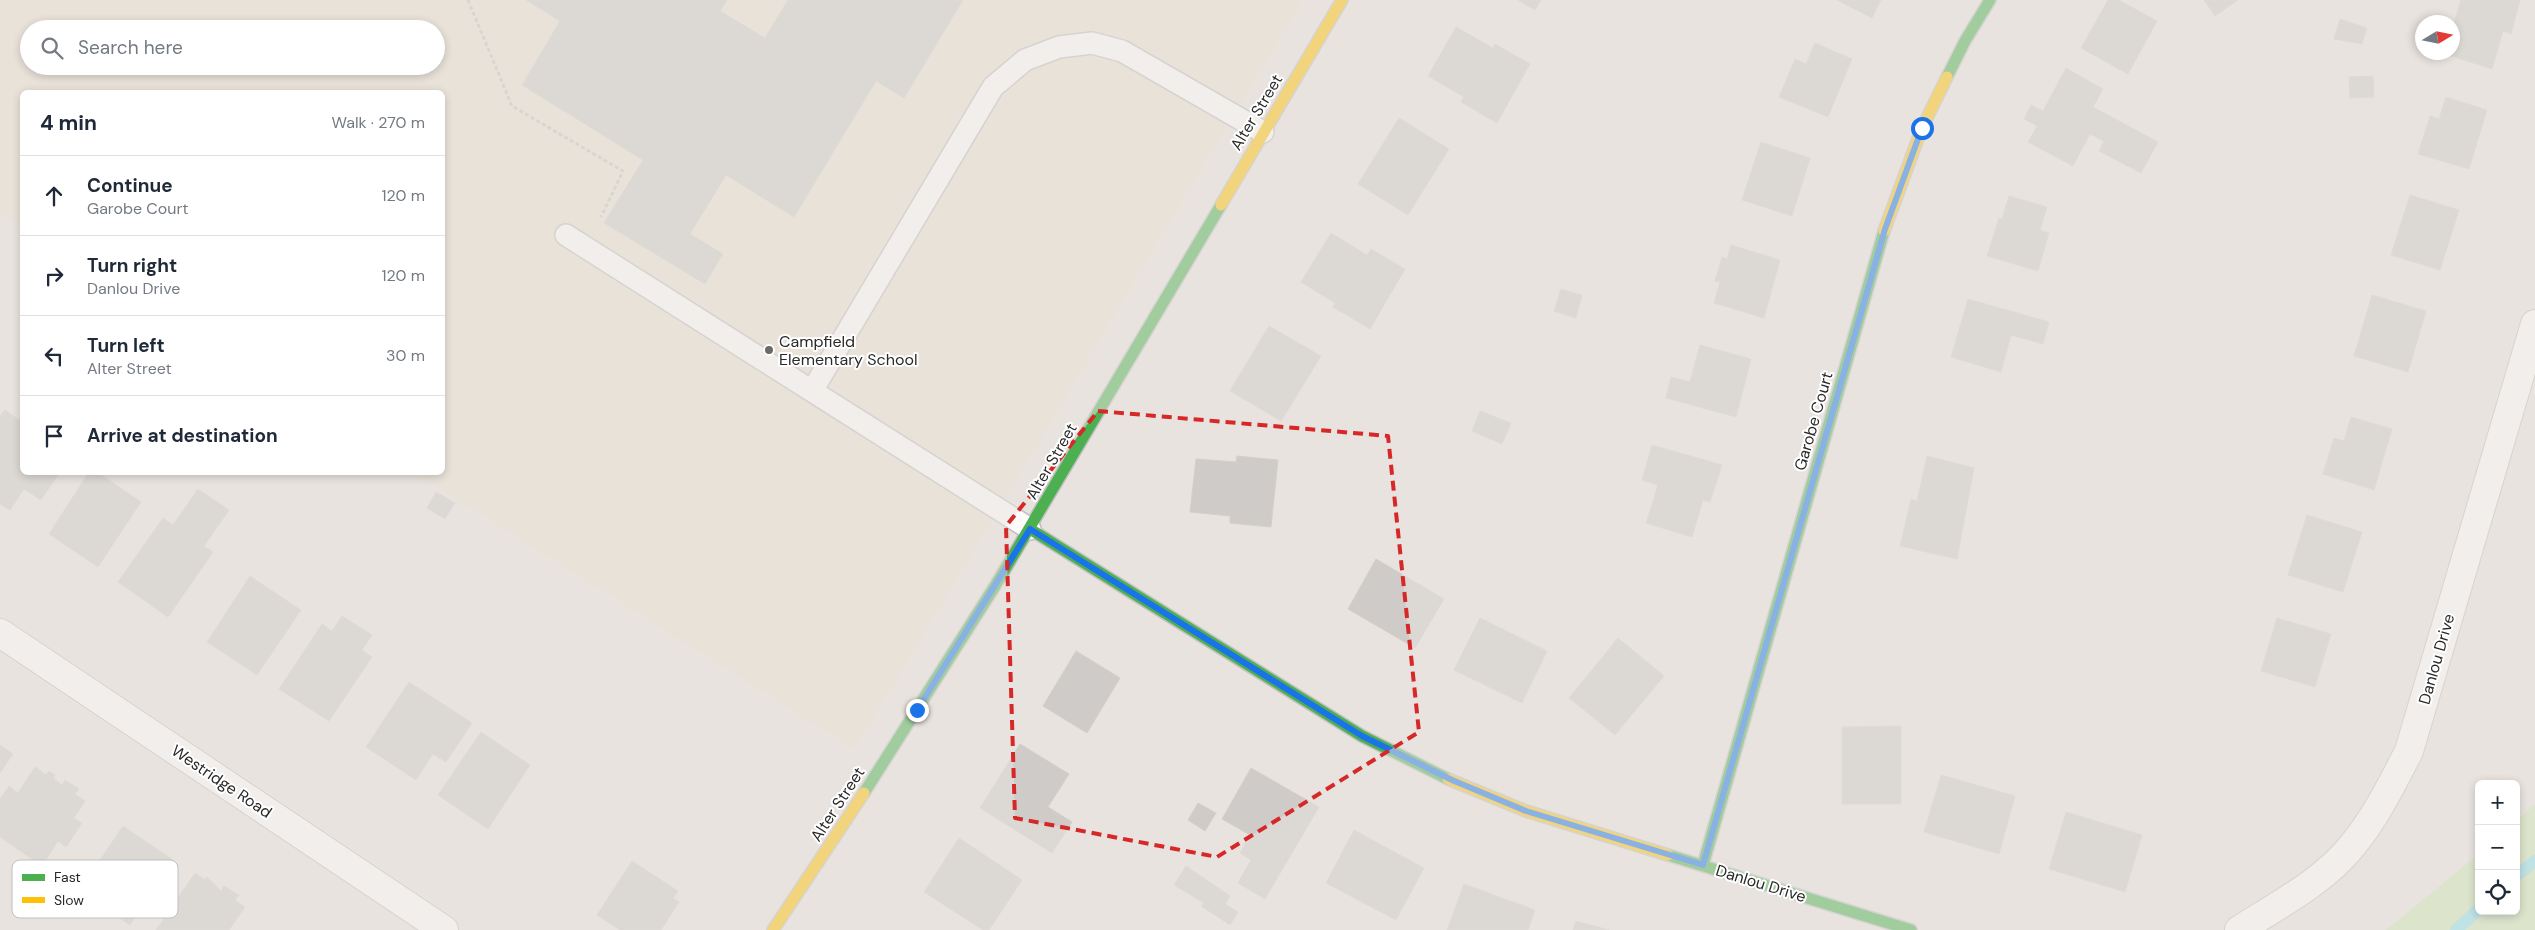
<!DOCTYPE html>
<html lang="en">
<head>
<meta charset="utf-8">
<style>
  :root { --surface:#fff; --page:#f2f2f3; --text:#1f2937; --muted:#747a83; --line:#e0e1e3 }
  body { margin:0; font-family:"DM Sans",sans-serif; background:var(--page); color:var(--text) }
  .controls { position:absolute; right:15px; bottom:15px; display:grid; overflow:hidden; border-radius:8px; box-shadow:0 2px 8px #0003 }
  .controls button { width:45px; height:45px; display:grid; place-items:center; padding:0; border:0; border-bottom:1px solid var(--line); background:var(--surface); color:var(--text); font:25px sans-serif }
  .compass { position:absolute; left:2415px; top:15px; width:45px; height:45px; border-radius:50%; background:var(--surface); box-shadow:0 2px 8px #0003; rotate:80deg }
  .stop { position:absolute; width:15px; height:15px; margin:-11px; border:4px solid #1a73e8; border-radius:50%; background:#fff }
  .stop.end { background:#1a73e8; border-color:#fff; box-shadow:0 1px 5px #0008 }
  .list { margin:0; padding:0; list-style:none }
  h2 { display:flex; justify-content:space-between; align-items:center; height:65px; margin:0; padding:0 20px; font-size:21px }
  h2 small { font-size:16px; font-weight:400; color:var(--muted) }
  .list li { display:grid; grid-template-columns:32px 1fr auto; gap:15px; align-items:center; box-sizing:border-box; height:80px; padding:0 20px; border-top:1px solid var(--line) }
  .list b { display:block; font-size:19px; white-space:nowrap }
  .list p { margin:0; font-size:16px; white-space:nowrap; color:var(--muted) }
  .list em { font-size:16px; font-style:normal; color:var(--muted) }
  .icon { flex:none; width:28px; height:28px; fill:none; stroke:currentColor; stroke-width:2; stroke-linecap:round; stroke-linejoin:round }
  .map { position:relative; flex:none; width:2535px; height:930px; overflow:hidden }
  .search { position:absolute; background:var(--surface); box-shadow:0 2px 8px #0003; left:20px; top:20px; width:425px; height:55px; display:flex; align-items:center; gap:12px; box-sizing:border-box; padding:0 18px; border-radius:28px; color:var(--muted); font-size:19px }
  .panel { position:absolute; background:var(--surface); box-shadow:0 2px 8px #0003; left:20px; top:90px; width:425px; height:385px; border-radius:8px }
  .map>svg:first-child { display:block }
</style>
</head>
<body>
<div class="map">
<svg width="2535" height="930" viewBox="0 0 2535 930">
  <rect width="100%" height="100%" fill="#e8e3de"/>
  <path fill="#ebe0d2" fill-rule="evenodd" d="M0,0H1303L855,750L414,473L442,472V92H22V227L0,212ZM29,29H436V66H29Z"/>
  <path fill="#cee4b5" d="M2535,804V930H2386L2479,854V911H2516V821Z"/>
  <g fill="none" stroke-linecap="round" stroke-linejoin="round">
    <path stroke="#8ee0ec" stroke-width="12" d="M2516,876L2535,861
      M2456,930L2479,909"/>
  </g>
  <path fill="#cfcbc8" stroke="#d3cfca" d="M526,0H727L720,11L765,38L788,0H963L904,98L876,81L794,217L726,175L690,234L723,254L705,284L604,223L643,160L522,85L560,21Z
    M1518,0H1541L1535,10Z
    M1837,0H1881L1872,18Z
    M2108,0H2119L2157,21L2128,74L2081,48Z
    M2204,0H2238L2215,16Z
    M2461,0H2520L2511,34L2503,31L2492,69L2445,54L2452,52V29Z
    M2340,19L2367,28L2362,44L2334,39Z
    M1456,27L1493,48L1495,44L1530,64L1497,123L1461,102L1464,97L1428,76Z
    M1815,43L1852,59L1828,117L1779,97L1795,59L1806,64Z
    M2066,68L2103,89L2093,107L2158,142L2141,173L2099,151L2104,141L2090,134L2073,166L2028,142L2037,126L2024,119L2031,105L2043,111Z
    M2373,76L2374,97L2350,98L2349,77Z
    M2446,97L2487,110L2469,169L2418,154L2430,116L2439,119Z
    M1399,118L1449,149L1408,215L1358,184Z
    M1761,142L1810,158L1792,216L1742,200Z
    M2410,195L2459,210L2440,270L2391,255Z
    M2009,196L2047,207L2040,230L2049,233L2038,271L1987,256L1999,218L2002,219Z
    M1331,233L1367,255L1371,249L1405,269L1370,329L1333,307L1335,303L1301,282Z
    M1731,245L1780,260L1764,318L1714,303L1720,282L1715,281L1722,257L1727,259Z
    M1561,289L1582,295L1576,318L1554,311Z
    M2372,295L2426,311L2408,372L2354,356Z
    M1968,299L2049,322L2043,344L2011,335L2001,372L1951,357Z
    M1269,326L1321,356L1281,421L1230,391Z
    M1700,345L1751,359L1736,417L1666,398L1671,377L1690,382Z
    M5,410L22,422V472H60L41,500L24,489L10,510L0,504V416Z
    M1480,411L1511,423L1502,444L1472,431Z
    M2351,417L2392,429L2374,490L2323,474L2334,438L2344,441Z
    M1652,445L1722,465L1710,502L1703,500L1692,537L1646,523L1658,485L1642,480Z
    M1237,456L1278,460L1271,527L1230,523V516L1190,512L1196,459L1236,462Z
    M1927,456L1974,468L1957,559L1900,546L1911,499L1917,501Z
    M89,472H97L141,502L98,567L49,534Z
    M198,489L229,510L204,546L213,552L168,617L118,582L163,518L173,525Z
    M436,492L455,503L445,519L427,508Z
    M2307,515L2362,532L2343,592L2288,575Z
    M1376,559L1444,599L1415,648L1348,609Z
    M250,576L301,610L257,675L207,642Z
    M342,616L372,635L362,650L372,657L329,721L279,689L322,624L332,631Z
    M1480,618L1547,651L1522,703L1454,670Z
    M2277,618L2331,634L2315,687L2261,671Z
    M1618,638L1664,676L1615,735L1569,698Z
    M1076,651L1120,678L1087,733L1043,706Z
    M409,682L472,723L446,762L433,754L416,780L366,747Z
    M1901,726V804H1842V727Z
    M481,732L530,765L488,829L438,795Z
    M1020,744L1069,774L1048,807L1072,822L1052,853L980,808Z
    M0,745L13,754L0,773Z
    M35,767L46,775L49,771L55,775L53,778L62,785L65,780L79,789L75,794L85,801L74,818L82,823L66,847L58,841L42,866L0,837V799L9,786L18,793Z
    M1251,768L1319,807L1265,899L1238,883L1251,860L1240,853L1250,835L1222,819Z
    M1941,775L2015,796L1999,854L1924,832Z
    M1198,803L1216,813L1205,831L1188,820Z
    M2066,812L2142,835L2125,892L2049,869Z
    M123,826L173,860L130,925L79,891Z
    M1354,830L1424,868L1396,920L1326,883Z
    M959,838L1022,880L989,930H983L924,892Z
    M632,861L678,891L673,898L679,902L661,930H620L597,915Z
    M1186,866L1230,896L1225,904L1238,912L1230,925L1201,906L1204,903L1174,885Z
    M195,873L205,880L207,877L221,891L224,886L239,895L235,900L245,907L229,930H156Z
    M1464,884L1535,910L1528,930H1447Z
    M1576,921L1609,930H1573Z"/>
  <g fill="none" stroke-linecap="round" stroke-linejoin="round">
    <defs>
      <path id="lane" d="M566,235L812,391
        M1030,529L812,391L993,87L1025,60L1059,47L1092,43L1122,51L1263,132"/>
      <path id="street" d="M0,633L444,930
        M2239,930C2278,905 2323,882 2352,846C2376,817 2392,784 2409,751L2535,324"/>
      <path id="fast" d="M1947,77L1965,41L1990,0
        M1030,529L1362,736L1448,779
        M864,793L995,586L1221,205
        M1668,855L1911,930
        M1703,865L1884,231"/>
      <path id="slow" d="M1221,205L1342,0
        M1884,231L1922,128L1947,77
        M1448,779L1526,811L1668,855
        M773,930L864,793"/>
    </defs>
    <use href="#lane" stroke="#c1bfc0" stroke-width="24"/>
    <use href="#street" stroke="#c1bfc0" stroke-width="30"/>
    <use href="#fast" stroke="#c1bfc0" stroke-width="14"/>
    <use href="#slow" stroke="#c1bfc0" stroke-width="14"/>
    <path stroke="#c6c5c5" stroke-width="3" stroke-dasharray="4 2.5" stroke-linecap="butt" d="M468,0L512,106L623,171L601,217"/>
    <use href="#lane" stroke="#fcfbfa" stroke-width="21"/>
    <use href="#street" stroke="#fcfbfa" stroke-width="28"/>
    <use href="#fast" stroke="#4caf50" stroke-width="11"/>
    <use href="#slow" stroke="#ffc107" stroke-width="11"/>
  </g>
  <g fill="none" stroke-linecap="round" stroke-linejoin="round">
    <path stroke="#1a73e8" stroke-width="6" d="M917,710L1030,529L1362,736L1452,780L1526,811L1703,865L1885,229L1922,128"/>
  </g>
  <path d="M0 0H2535V930H0ZM1098,411L1388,436L1419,732L1217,857L1015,818L1006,526Z" fill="#e8e3de" fill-opacity=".55" fill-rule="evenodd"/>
  <path fill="none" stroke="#d62828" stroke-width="4" stroke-dasharray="10 6" stroke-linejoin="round" d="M1098,411L1388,436L1419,732L1217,857L1015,818L1006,526Z"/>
  <circle fill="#6c6a68" stroke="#fff" stroke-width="2" cx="769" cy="350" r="5"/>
  <g text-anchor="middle" stroke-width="4" stroke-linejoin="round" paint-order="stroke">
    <g font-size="16" fill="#292929" stroke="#fff">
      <text transform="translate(1256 112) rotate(-59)" y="6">Alter Street</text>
      <text transform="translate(1813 421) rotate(-74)" y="6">Garobe Court</text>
      <text transform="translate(1051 461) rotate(-60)" y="6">Alter Street</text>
      <text transform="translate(2436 659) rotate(-74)" y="6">Danlou Drive</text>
      <text transform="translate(222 781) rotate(34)" y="6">Westridge Road</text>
      <text transform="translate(837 804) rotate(-57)" y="6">Alter Street</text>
      <text transform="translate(1761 883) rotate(17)" y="6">Danlou Drive</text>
    </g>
    <g font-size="16" fill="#292929" stroke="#fff" text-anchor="start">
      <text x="779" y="347">Campfield<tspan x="779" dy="18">Elementary School</tspan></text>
    </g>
  </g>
  <rect x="12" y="860" width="166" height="58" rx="8" fill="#fff" stroke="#bfbfbf" stroke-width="1"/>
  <rect x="22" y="874" width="23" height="7" fill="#4caf50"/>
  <rect x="22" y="897" width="23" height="6" fill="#ffc107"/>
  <g font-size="14" fill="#292929">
    <text x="54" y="882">Fast</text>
    <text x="54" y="905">Slow</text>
  </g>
</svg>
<div class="controls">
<button>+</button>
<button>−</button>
<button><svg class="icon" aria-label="locate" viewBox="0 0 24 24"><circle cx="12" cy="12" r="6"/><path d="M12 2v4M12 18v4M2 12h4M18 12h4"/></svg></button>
</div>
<svg class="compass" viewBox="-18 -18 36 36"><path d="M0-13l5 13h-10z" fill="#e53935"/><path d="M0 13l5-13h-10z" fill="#747a83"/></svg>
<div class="stop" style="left:1922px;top:128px"></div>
<div class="stop end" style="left:917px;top:710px"></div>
<div class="search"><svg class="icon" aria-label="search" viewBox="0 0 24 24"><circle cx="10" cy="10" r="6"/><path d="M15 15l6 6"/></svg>Search here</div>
<section class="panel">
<h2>4 min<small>Walk · 270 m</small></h2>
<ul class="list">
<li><svg class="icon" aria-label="ahead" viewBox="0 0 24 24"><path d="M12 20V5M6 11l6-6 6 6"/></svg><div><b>Continue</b><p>Garobe Court</p></div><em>120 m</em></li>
<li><svg class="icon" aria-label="right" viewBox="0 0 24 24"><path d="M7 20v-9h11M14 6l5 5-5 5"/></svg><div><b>Turn right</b><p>Danlou Drive</p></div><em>120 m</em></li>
<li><svg class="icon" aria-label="left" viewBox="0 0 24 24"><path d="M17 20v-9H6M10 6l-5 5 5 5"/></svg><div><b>Turn left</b><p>Alter Street</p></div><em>30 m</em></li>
<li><svg class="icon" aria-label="arrive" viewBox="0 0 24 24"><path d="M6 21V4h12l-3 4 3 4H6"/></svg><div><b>Arrive at destination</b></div></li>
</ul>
</section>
</div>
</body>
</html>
